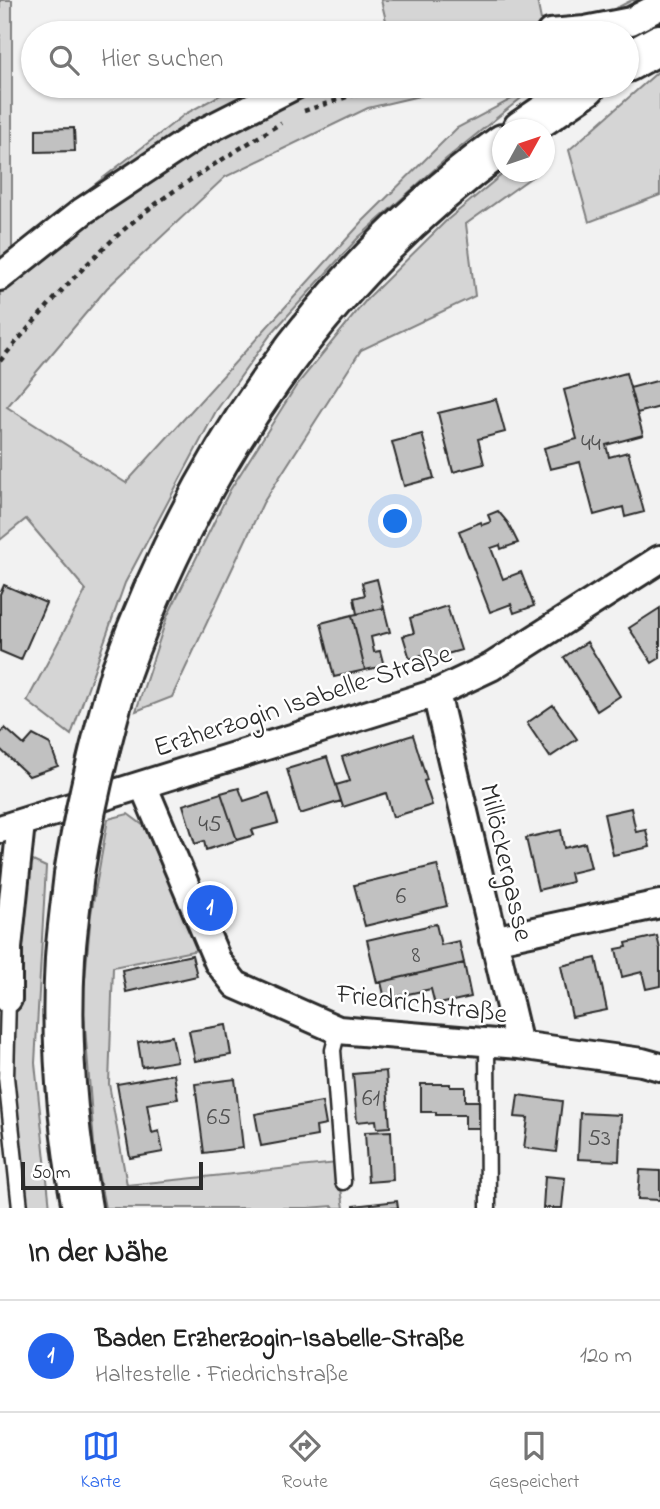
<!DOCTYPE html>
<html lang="de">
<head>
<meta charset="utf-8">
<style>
  :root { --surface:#fff; --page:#f6f6f6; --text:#222; --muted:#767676; --line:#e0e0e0; --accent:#2563eb }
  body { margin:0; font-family:"Indie Flower",sans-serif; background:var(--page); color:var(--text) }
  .compass { position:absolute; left:492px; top:119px; width:63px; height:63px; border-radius:50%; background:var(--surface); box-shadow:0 2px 5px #0004; rotate:50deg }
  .scale { position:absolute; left:21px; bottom:18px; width:182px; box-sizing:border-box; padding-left:7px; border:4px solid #2b2b2b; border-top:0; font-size:19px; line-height:24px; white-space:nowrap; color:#2b2b2b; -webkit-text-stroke:5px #fff; paint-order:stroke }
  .you { position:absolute; left:396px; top:522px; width:24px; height:24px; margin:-18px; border:5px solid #fff; border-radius:50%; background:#1a73e8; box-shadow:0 0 0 10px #1a73e833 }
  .badge { display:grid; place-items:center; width:46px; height:46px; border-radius:50%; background:var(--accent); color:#fff; font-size:23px; font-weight:700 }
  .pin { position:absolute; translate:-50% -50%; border:4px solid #fff; box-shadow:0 2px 7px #0006 }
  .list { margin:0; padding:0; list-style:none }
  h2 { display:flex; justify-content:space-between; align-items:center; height:91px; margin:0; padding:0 28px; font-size:30px }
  h2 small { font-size:23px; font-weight:400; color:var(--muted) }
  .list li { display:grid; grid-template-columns:46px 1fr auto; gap:21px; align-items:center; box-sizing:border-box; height:112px; padding:0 28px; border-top:2px solid var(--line) }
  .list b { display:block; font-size:26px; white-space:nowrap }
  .list p { margin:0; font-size:23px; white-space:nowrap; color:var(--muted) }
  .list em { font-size:23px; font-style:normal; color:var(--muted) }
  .icon { flex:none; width:38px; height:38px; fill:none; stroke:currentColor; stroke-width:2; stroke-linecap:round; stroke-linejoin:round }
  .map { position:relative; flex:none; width:660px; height:1208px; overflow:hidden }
  .search { position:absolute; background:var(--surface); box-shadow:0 2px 5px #0004; left:21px; right:21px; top:21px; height:77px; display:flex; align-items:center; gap:18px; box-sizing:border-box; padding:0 24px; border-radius:38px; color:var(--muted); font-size:26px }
  .sheet { height:203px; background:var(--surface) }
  nav { display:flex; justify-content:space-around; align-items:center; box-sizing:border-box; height:98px; border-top:2px solid var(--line); background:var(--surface); font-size:19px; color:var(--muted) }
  nav a { display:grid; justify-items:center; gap:4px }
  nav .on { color:var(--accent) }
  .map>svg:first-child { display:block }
</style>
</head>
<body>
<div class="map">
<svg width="660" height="1208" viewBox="0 0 660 1208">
  <rect width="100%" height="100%" fill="#f2f2f2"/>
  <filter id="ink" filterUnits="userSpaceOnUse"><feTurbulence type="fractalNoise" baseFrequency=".0143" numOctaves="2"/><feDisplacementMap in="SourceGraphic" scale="14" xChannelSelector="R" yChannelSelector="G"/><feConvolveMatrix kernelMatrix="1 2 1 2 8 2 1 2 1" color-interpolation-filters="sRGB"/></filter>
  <g filter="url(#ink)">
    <path fill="#d5d5d5" stroke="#808080" stroke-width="2" d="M0,0H12V249L185,114L237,86H462L368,108L225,177L107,288L7,407L126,483L363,221L457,128L536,86L446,159L358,238L271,334L216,411L125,583L71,735L27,701L86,590L26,519L0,540Z
      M381,0H537L541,20L605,14L632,0H660V21L627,38V33H389Z
      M660,70V195L589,222L569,150Z
      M505,172H529L533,176L466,224L475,296L361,350L263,503L172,697L136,711L167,617L230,490L296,386L367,299L446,221Z
      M128,814L144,826L198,950L113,967L109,1084L127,1185L337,1163L344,1208H334L333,1206L308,1208H105L95,1157L83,1000L91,914L108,819Z
      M24,857L46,867L35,1063L50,1208H23L8,1077Z"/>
    <path fill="#c1c1c1" stroke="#2b2b2b" stroke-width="2" d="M74,128L75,151L36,152V129Z
      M626,373L643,435L606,445L609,457L628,452L644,512L625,517L623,507L594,515L580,462L550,469L544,448L577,439L564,390Z
      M660,380V407L637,413L630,388Z
      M496,399L505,432L478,439L484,464L453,472L438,413Z
      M422,434L434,478L404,486L392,442Z
      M498,511L508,523L518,543L501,549L500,545L491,548L503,579L521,572L534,606L514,613L511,604L490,612L459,531L481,522L482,525L491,522L488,515Z
      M377,579L384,608L357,614L354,598L365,595L362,583Z
      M4,585L46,603L21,660L0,651V594Z
      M447,606L461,650L423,661L421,655L410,659L403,636L414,633L410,618Z
      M384,608L390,632L371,637L374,652L380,651L384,666L365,670L352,615Z
      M660,608V658L652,663L629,628Z
      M352,615L365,670L334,677L321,623Z
      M587,642L620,696L597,711L564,657Z
      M553,705L577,739L550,757L527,723Z
      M5,728L24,745L33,735L50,744L58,766L29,776L0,749V734Z
      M413,735L427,780L424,781L432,805L393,817L386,793L343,807L336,785L350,781L342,757Z
      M327,757L341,801L300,814L287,769Z
      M239,788L244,801L269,793L278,823L252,830L254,835L237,840L221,793Z
      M221,793L237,840L206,850L204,841L195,844L183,805Z
      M631,808L636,832L646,830L650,847L613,855L604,814Z
      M561,830L564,848L585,843L591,868L570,873L572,882L538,890L526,838Z
      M437,865L447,906L365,926L354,885Z
      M436,924L441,945L459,941L464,963L377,983L367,940Z
      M657,936L660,949V986L646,989L642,972L622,977L616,949L627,947L626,943Z
      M192,955L197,976L126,992L122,970Z
      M596,958L607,1010L572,1017L561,966Z
      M464,963L471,997L435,1005L431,989L385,999L381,982Z
      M226,1025L231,1055L195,1061L189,1031Z
      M172,1036L177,1061L142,1067L138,1042Z
      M386,1071L390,1127L377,1128L376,1120L357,1122L353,1074Z
      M174,1074L178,1099L147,1104L152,1133L159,1131L163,1152L130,1158L117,1084Z
      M235,1079L243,1148L204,1153L195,1084Z
      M421,1084H450V1087H465V1101H479V1128H465V1115H436V1112H421Z
      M518,1095L562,1101L556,1152L524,1148L528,1118L515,1117Z
      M322,1102L326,1125L316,1127L317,1136L261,1146L255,1114Z
      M580,1113L621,1115L619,1161L578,1159Z
      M391,1131L393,1180L368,1182L365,1132Z
      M640,1170L660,1171V1200L638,1199Z
      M545,1176L565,1178L562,1208H543Z
      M397,1201L398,1208H354V1206Z"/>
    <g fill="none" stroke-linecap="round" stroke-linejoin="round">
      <defs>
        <path id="service" d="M8,999L6,1077L20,1208
          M338,1030L333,1050L343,1182
          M487,1042L488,1208"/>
        <path id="minor" d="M550,33L585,30L631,21L660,6
          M0,277L83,211L199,134L294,86
          M436,693L519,1045
          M143,785L218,962L236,985L338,1030L519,1045L642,1062L660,1067
          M0,829L436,693L491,667L660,559
          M493,940L660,904
          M8,999V948L21,823"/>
        <path id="primary" d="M627,62L660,44
          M522,130L586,86
          M120,674C196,463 320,277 503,144
          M74,874C71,902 67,930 65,958C60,1042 67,1126 82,1208"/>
      </defs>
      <use href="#service" stroke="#2b2b2b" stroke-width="19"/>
      <use href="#minor" stroke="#2b2b2b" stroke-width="32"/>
      <use href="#primary" stroke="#2b2b2b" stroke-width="44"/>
      <path stroke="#2b2b2b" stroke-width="4.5" stroke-dasharray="5 5" stroke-linecap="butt" d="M304,111L380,86
        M0,361C42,312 84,263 134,221C179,184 232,154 281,123"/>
      <use href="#service" stroke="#fff" stroke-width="14"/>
      <use href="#minor" stroke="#fff" stroke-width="26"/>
      <use href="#primary" stroke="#fff" stroke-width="38"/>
      <defs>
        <path id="primary-bridge" d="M74,874C85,805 101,740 120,674"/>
      </defs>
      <use href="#primary-bridge" stroke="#2b2b2b" stroke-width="44" stroke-linecap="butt"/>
      <use href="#primary-bridge" stroke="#fff" stroke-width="38"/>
    </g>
  </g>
  <g text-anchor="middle" stroke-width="5" stroke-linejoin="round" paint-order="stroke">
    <g font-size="24" fill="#505050">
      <text x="591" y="450">44</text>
      <text x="210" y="831">45</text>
      <text x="401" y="903">6</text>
      <text x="416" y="962">8</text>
      <text x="371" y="1105">61</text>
      <text x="219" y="1124">65</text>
      <text x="599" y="1145">53</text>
    </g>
    <g font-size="28" fill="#2b2b2b" stroke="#fff">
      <text transform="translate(302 699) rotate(-18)" y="10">Erzherzogin Isabelle-Straße</text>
      <text transform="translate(508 862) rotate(77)" y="10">Millöckergasse</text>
      <text transform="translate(422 1002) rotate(7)" y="10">Friedrichstraße</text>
    </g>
  </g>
</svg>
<svg class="compass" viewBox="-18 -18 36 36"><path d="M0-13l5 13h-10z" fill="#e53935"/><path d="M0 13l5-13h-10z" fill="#767676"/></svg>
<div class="scale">50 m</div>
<div class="you"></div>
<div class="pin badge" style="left:210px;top:908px">1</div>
<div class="search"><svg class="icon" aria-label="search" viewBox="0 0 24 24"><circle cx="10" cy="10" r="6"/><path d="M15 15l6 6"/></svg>Hier suchen</div>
</div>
<section class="sheet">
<h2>In der Nähe<small></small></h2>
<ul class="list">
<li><span class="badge">1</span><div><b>Baden Erzherzogin-Isabelle-Straße</b><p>Haltestelle · Friedrichstraße</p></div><em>120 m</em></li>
</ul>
</section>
<nav>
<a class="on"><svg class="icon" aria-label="map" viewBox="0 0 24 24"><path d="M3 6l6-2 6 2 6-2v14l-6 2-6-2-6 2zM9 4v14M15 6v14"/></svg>Karte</a>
<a><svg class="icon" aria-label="directions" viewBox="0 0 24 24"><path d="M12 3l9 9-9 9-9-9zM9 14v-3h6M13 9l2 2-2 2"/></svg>Route</a>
<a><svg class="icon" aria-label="saved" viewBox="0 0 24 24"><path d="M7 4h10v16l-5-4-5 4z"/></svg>Gespeichert</a>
</nav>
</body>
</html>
